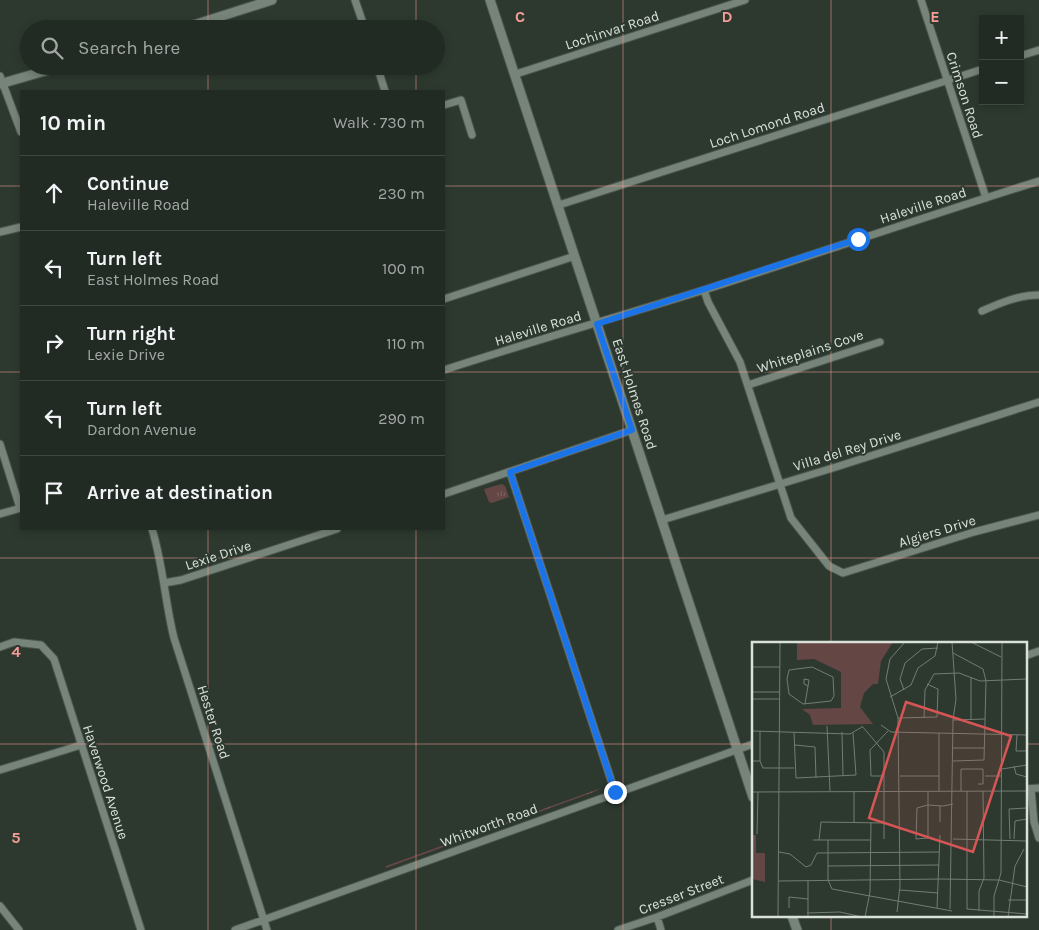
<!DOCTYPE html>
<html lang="en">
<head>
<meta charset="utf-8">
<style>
  :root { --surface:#222b23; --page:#2a332b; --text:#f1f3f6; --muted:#a2a7a6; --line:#3f4741 }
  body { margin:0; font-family:Karla,sans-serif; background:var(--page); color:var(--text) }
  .controls { position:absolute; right:15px; top:15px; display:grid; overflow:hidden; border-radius:0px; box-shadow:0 2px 8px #0003 }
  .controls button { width:45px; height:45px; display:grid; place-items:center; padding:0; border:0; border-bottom:1px solid var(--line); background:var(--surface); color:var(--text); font:25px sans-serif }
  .stop { position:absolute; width:15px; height:15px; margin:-11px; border:4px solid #1a73e8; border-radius:50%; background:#fff }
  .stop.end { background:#1a73e8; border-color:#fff; box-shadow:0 1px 5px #0008 }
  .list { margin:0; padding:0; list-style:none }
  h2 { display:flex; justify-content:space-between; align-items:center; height:65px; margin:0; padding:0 20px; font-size:21px }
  h2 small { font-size:16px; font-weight:400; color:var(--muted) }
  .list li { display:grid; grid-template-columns:32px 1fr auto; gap:15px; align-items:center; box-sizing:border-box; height:75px; padding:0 20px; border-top:1px solid var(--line) }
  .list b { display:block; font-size:19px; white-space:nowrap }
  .list p { margin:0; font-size:16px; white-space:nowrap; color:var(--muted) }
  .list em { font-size:16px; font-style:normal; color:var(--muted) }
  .icon { flex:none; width:28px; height:28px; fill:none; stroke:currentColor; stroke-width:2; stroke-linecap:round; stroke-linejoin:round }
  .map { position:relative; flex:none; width:1039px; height:930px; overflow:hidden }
  .search { position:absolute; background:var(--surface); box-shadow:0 2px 8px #0003; left:20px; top:20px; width:425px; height:55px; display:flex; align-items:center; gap:12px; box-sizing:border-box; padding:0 18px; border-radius:28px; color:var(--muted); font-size:19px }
  .panel { position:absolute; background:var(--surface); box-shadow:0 2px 8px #0003; left:20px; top:90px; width:425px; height:440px; border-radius:0px }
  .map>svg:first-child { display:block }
</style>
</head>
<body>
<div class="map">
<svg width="1039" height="930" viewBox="0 0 1039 930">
  <defs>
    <pattern id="grass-tufts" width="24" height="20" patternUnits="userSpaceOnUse" patternTransform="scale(1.25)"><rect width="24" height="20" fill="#644644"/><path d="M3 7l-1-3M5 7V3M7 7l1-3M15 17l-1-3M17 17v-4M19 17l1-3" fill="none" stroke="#7a605e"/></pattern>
  </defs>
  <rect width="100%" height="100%" fill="#2d392f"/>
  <path fill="url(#grass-tufts)" d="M502,484L505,486L509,497L492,503L489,502L484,489Z
    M601,788L594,792L386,868V866Z"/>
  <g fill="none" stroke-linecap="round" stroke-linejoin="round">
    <defs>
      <path id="street" d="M355,0L365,29
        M921,0L986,198
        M1020,56L1039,50
        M377,66L385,91
        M516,74L745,0
        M0,76L21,132
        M444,105L461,100L472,135
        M559,205L983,69
        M0,232L21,227
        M704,290L708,302L740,362L791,518L829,566L843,573L974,532L1039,515
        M444,299L575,256
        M982,311C1000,303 1019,295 1039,295
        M444,370C530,342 617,317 704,290C816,254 927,216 1039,181
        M748,385L880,342
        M0,444L20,508
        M510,472L615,792
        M444,494L632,430
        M0,514L21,508
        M662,520L836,467L1039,402
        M152,529C163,564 165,602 174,638L267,930
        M164,583L181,580L337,529
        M0,647L14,642L41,645L54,659L141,930
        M1025,656L1039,651
        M0,770L81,745
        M1025,789L1039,788
        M1031,789L1034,822L1039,838
        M0,906L19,930
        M657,917L661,930
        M235,930L753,744
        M618,930L657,917L753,880"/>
      <path id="secondary" d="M490,0L753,797
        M181,29L272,0
        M0,84L62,66
        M792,916L797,930"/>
    </defs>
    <use href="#street" stroke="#4c564e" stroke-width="9"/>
    <use href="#secondary" stroke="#4c564e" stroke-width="11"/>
    <use href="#street" stroke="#778479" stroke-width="7"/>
    <use href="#secondary" stroke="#778479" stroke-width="9"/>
  </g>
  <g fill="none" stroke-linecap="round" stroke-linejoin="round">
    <path stroke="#1a73e8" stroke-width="6" d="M615,792L510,472L632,430L597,324L858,239"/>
  </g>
  <path fill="none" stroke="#f59c95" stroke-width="1" stroke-opacity="0.55" d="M208,0V29M416,0V29M623,0V930M831,0V644M208,66V91M416,66V91M0,186H21M444,186H1039M0,372H21M444,372H1039M208,529V930M416,529V930M0,558H1039M0,744H753M1025,744H1039M831,916V930"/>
  <g text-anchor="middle" stroke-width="4" stroke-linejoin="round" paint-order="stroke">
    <g font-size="14" fill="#dae1db" stroke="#2d392f">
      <text transform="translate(612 30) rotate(-18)" y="5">Lochinvar Road</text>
      <text transform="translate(965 95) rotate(72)" y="5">Crimson Road</text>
      <text transform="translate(767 125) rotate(-18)" y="5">Loch Lomond Road</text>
      <text transform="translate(923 205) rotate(-18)" y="5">Haleville Road</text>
      <text transform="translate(538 328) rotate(-17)" y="5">Haleville Road</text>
      <text transform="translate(810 351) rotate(-18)" y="5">Whiteplains Cove</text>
      <text transform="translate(635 394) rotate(72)" y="5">East Holmes Road</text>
      <text transform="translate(847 450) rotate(-17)" y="5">Villa del Rey Drive</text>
      <text transform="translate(937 531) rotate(-17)" y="5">Algiers Drive</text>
      <text transform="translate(218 555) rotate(-18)" y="5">Lexie Drive</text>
      <text transform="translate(214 722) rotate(72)" y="5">Hester Road</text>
      <text transform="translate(106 782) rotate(72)" y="5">Haverwood Avenue</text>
      <text transform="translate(489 825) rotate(-20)" y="5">Whitworth Road</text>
      <text transform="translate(681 894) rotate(-21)" y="5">Cresser Street</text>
    </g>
  </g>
  <g transform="translate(752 642)">
    <rect width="275" height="275" fill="#2d392f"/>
    <path d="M141,0L129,19L126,42H121L112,51L108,65L121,82L61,83L58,73L50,67L89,66V30L62,17L45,18V1ZM0,193H4V211H13V240L0,237Z" fill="#644644"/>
    <path fill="none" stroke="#727c74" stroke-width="1" d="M219,0L249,15M201,11L231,27L234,39L232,118L201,119M0,25H28M60,25L81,35L82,54L79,59L51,62L37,52L35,37L37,28ZM152,48L148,37L153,21L170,7L186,6M0,50H28M138,55L159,43L166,26L183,14L186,0M0,57H28M53,62L56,44L52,42V37L57,38L56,44M146,76L185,75L186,47L175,42M172,76L173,48L182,32L207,31L228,39L275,37M201,78L233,77M219,78V36M129,83L139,90L275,93M75,84L78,149M110,84L132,110V197M0,89L98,92L110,85M42,90L44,136L104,133L101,91M90,90L91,134M187,91V149M265,93L264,109H275M43,103L63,105L64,136M201,106H232M0,119H8L11,126M8,119V89M262,124L264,132L275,135M11,126H42M250,127L275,123M132,134H119L118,108L136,89M148,134H187M233,134H249M102,149V180M176,149V196L164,197L165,166L172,164L176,163L191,164L201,162M209,149V127H231V142H226M215,149V267L275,272M0,150L275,149M188,164V180M5,192L6,150M201,197L275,199M258,197L257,167L275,166M262,197L263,179L275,177M61,198H118M67,198L69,180L133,181M76,198V238L80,247L200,269M27,210L38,212L54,225L59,223L65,211L187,210M76,224L187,223M27,239L190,237L247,238L275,245M148,248L186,251M256,258H275M37,266V255L56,257M185,266L188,193M198,267L201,78L204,57L200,0M227,269V249L232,236L231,149M145,270L148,244L146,76L134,37L138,17L153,0M55,271L88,270L110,275M26,275L28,0M56,275V239M113,275L118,250L119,180M242,275V254L249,231L250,0M256,275L263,224L272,207"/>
    <path fill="#d75655" fill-opacity="0.15" stroke="#d75655" stroke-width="2.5" d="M154,60L259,94L221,210L117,176Z"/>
    <rect width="275" height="275" fill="none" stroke="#dae1db" stroke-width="2.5"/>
  </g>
  <g font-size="16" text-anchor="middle" font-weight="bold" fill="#f59c95" stroke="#2d392f" stroke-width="4" stroke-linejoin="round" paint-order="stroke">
    <text x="520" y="22">C</text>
    <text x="727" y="22">D</text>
    <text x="935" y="22">E</text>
    <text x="16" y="657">4</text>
    <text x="16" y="843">5</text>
  </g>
</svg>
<div class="controls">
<button>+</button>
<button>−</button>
</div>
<div class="stop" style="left:858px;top:239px"></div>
<div class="stop end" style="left:615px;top:792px"></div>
<div class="search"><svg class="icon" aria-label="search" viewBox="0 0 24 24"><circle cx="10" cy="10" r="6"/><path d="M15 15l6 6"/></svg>Search here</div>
<section class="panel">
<h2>10 min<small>Walk · 730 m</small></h2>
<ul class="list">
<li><svg class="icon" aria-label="ahead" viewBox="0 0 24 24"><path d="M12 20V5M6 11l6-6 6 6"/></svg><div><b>Continue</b><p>Haleville Road</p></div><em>230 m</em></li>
<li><svg class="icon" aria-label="left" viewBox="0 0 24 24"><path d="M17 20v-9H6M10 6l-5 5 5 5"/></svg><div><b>Turn left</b><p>East Holmes Road</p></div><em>100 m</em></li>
<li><svg class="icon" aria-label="right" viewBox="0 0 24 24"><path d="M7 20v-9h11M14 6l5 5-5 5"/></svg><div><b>Turn right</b><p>Lexie Drive</p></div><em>110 m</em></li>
<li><svg class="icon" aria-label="left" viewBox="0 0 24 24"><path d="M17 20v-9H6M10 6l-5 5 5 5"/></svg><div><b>Turn left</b><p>Dardon Avenue</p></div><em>290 m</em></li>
<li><svg class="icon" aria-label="arrive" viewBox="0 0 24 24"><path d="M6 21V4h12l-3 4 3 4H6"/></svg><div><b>Arrive at destination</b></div></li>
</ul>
</section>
</div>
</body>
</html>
